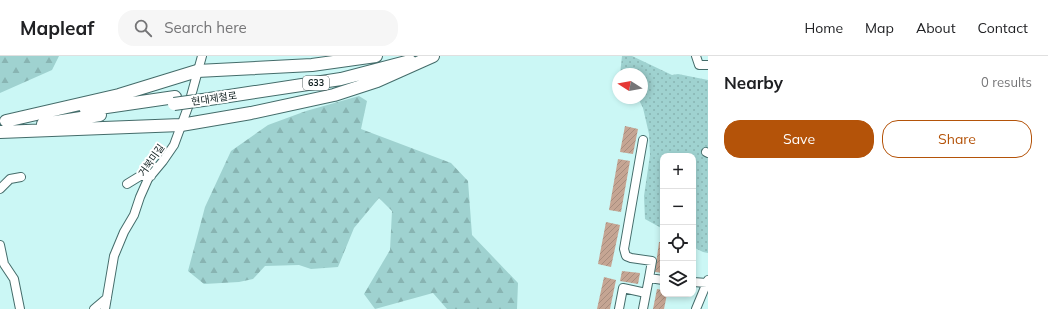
<!DOCTYPE html>
<html lang="en">
<head>
<meta charset="utf-8">
<style>
  :root { --surface:#fff; --page:#f6f6f6; --text:#202124; --muted:#757577; --line:#e0e0e0; --accent:#b45309 }
  body { margin:0; font-family:Mulish,"Noto Sans KR",sans-serif; background:var(--page); color:var(--text) }
  .controls { position:absolute; right:12px; bottom:12px; display:grid; overflow:hidden; border-radius:8px; box-shadow:0 2px 6px #0003 }
  .controls button { width:36px; height:36px; display:grid; place-items:center; padding:0; border:0; border-bottom:1px solid var(--line); background:var(--surface); color:var(--text); font:20px sans-serif }
  .compass { position:absolute; left:612px; top:12px; width:36px; height:36px; border-radius:50%; background:var(--surface); box-shadow:0 2px 6px #0003; rotate:281deg }
  .list { margin:0; padding:0; list-style:none }
  h2 { display:flex; justify-content:space-between; align-items:center; height:52px; margin:0; padding:0 16px; font-size:17px }
  h2 small { font-size:13px; font-weight:400; color:var(--muted) }
  .actions { display:flex; gap:8px; padding:12px 16px }
  .actions a { flex:1; padding:9px 0; border:1px solid var(--accent); border-radius:16px; text-align:center; font-size:14px; color:var(--accent) }
  .actions .main { background:var(--accent); color:#fff }
  .icon { flex:none; width:22px; height:22px; fill:none; stroke:currentColor; stroke-width:2; stroke-linecap:round; stroke-linejoin:round }
  .map { position:relative; flex:none; width:708px; height:253px; overflow:hidden }
  header { display:flex; align-items:center; gap:24px; box-sizing:border-box; height:56px; padding:0 20px; background:var(--surface); border-bottom:1px solid var(--line) }
  header strong { font-size:19px }
  nav { display:flex; gap:22px; margin-inline-start:auto; font-size:14px }
  .search { width:280px; height:36px; background:var(--page); display:flex; align-items:center; gap:10px; box-sizing:border-box; padding:0 14px; border-radius:16px; color:var(--muted); font-size:15px }
  main { display:flex }
  aside { flex:1; background:var(--surface) }
  .map>svg:first-child { display:block }
</style>
</head>
<body>
<header>
<strong>Mapleaf</strong>
<div class="search"><svg class="icon" aria-label="search" viewBox="0 0 24 24"><circle cx="10" cy="10" r="6"/><path d="M15 15l6 6"/></svg>Search here</div>
<nav><a>Home</a><a>Map</a><a>About</a><a>Contact</a></nav>
</header>
<main>
<div class="map">
<svg width="708" height="253" viewBox="0 0 708 253">
  <defs>
    <pattern id="grass-dots" width="8" height="8" patternUnits="userSpaceOnUse"><rect width="8" height="8" fill="#9fd2d0"/><path d="M2 2h.1M6 6h.1" fill="none" stroke="#88b4b2" stroke-width="1.8" stroke-linecap="round"/></pattern>
    <pattern id="forest-firs" width="22" height="20" patternUnits="userSpaceOnUse"><rect width="22" height="20" fill="#9fd2d0"/><path d="M5 1l3.5 6h-7zM16 11l3.5 6h-7z" fill="#88b4b2"/></pattern>
    <pattern id="building-hatch" width="6" height="6" patternUnits="userSpaceOnUse"><rect width="6" height="6" fill="#c5a593"/><path d="M-1 1l2-2M0 6l6-6M5 7l2-2" fill="none" stroke="#a88d7e"/></pattern>
  </defs>
  <rect width="100%" height="100%" fill="#cbf7f5"/>
  <path fill="url(#grass-dots)" d="M622,0H632L672,19L678,18L708,24V197L703,196L693,191V100H663V173L645,163L644,140L650,99L649,78L643,52L638,42H642V18H620Z"/>
  <path fill="url(#forest-firs)" d="M0,0H59L52,14L0,37Z
    M359,40L367,45L361,73L451,107L468,125L472,179L518,227L517,253H447L433,237L375,253L364,238L390,194L392,155L379,142L354,172L338,211L311,213L299,209L265,210L253,223L239,226L204,228L188,215L205,151L231,95L268,69L306,55Z"/>
  <path fill="url(#building-hatch)" d="M625,70L638,73L633,98L620,96Z
    M618,103L630,105L621,156L609,154Z
    M606,166L620,169L611,211L598,208Z
    M659,186H663V217L655,216Z
    M693,199H696L694,209H693Z
    M622,215L640,217L638,228L620,225Z
    M604,221L616,224L610,253H597Z
    M657,233L663,234V238H667L664,253H653Z"/>
  <g fill="none" stroke-linecap="round" stroke-linejoin="round">
    <defs>
      <path id="minor" d="M696,0L699,9H708
        M643,84L624,193L626,200L631,202L652,205L649,222
        M706,96L708,97
        M127,128L140,120H151
        M0,133L10,123L21,121
        M0,189L4,208L14,223L20,253
        M693,226L707,227L708,226
        M94,253L107,242
        M105,253L114,200L124,176L134,159L140,141L148,123L163,105L174,89L188,51L202,0
        M619,253L623,232L646,237
        M643,253L649,222L663,224
        M696,253L708,224"/>
      <path id="highway" d="M203,44L341,23L410,5
        M86,54L175,41
        M6,65L119,39L197,15L312,9L376,0
        M43,68L100,59
        M0,76L181,69L251,57L334,39L377,25L433,0"/>
    </defs>
    <use href="#minor" stroke="#446c6a" stroke-width="10"/>
    <use href="#highway" stroke="#446c6a" stroke-width="14"/>
    <use href="#minor" stroke="#fff" stroke-width="8"/>
    <use href="#highway" stroke="#fff" stroke-width="12"/>
    <defs>
      <path id="highway-bridge" d="M174,48L203,44"/>
    </defs>
    <use href="#highway-bridge" stroke="#446c6a" stroke-width="14" stroke-linecap="butt"/>
    <use href="#highway-bridge" stroke="#fff" stroke-width="12"/>
  </g>
  <g text-anchor="middle" stroke-width="4" stroke-linejoin="round" paint-order="stroke">
    <rect fill="#fff" stroke="#556060" stroke-width="1" x="303" y="20" width="26" height="14" rx="3"/>
    <g font-size="9" font-weight="bold" fill="#0c1c1c">
      <text x="316" y="30">633</text>
    </g>
    <g font-size="10" fill="#0c1c1c" stroke="#fff">
      <text transform="translate(214 42) rotate(-8)" y="4">현대제철로</text>
      <text transform="translate(151 104) rotate(-55)" y="4">거북미길</text>
    </g>
  </g>
</svg>
<div class="controls">
<button>+</button>
<button>−</button>
<button><svg class="icon" aria-label="locate" viewBox="0 0 24 24"><circle cx="12" cy="12" r="6"/><path d="M12 2v4M12 18v4M2 12h4M18 12h4"/></svg></button>
<button><svg class="icon" aria-label="layers" viewBox="0 0 24 24"><path d="M12 4l9 5-9 5-9-5zM3 14l9 5 9-5"/></svg></button>
</div>
<svg class="compass" viewBox="-18 -18 36 36"><path d="M0-13l5 13h-10z" fill="#e53935"/><path d="M0 13l5-13h-10z" fill="#757577"/></svg>
</div>
<aside>
<h2>Nearby<small>0 results</small></h2>
<ul class="list">
</ul>
<div class="actions"><a class="main">Save</a><a>Share</a></div>
</aside>
</main>
</body>
</html>
